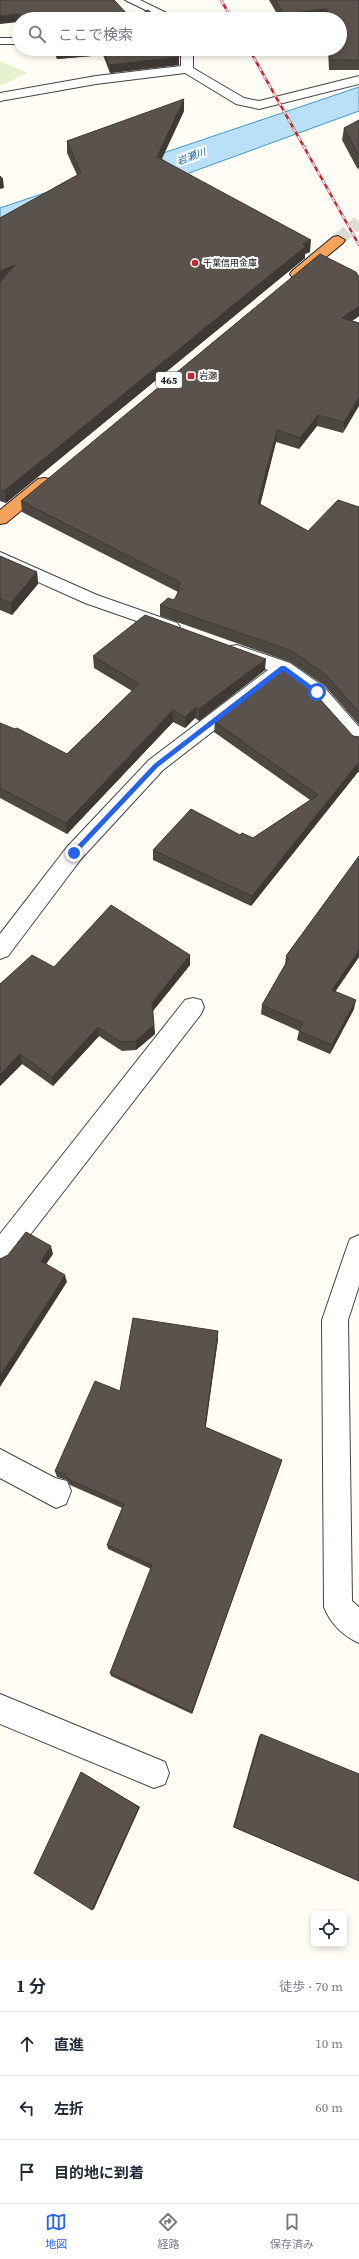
<!DOCTYPE html>
<html lang="ja">
<head>
<meta charset="utf-8">
<style>
  :root { --surface:#fff; --page:#f2f2f3; --text:#1f2937; --muted:#747a83; --line:#e0e1e3; --accent:#2563eb }
  body { margin:0; font-family:"Source Serif 4","Noto Sans JP",serif; background:var(--page); color:var(--text) }
  .controls { position:absolute; right:12px; bottom:12px; display:grid; overflow:hidden; border-radius:6px; box-shadow:0 2px 6px #0003 }
  .controls button { width:36px; height:36px; display:grid; place-items:center; padding:0; border:0; border-bottom:1px solid var(--line); background:var(--surface); color:var(--text); font:20px sans-serif }
  .stop { position:absolute; width:12px; height:12px; margin:-9px; border:3px solid #2563eb; border-radius:50%; background:#fff }
  .stop.end { background:#2563eb; border-color:#fff; box-shadow:0 1px 4px #0008 }
  .list { margin:0; padding:0; list-style:none }
  h2 { display:flex; justify-content:space-between; align-items:center; height:52px; margin:0; padding:0 16px; font-size:17px }
  h2 small { font-size:13px; font-weight:400; color:var(--muted) }
  .list li { display:grid; grid-template-columns:26px 1fr auto; gap:12px; align-items:center; box-sizing:border-box; height:64px; padding:0 16px; border-top:1px solid var(--line) }
  .list b { display:block; font-size:15px; white-space:nowrap }
  .list em { font-size:13px; font-style:normal; color:var(--muted) }
  .icon { flex:none; width:22px; height:22px; fill:none; stroke:currentColor; stroke-width:2; stroke-linecap:round; stroke-linejoin:round }
  .map { position:relative; flex:none; width:359px; height:1959px; overflow:hidden }
  .search { position:absolute; background:var(--surface); box-shadow:0 2px 6px #0003; left:12px; right:12px; top:12px; height:44px; display:flex; align-items:center; gap:10px; box-sizing:border-box; padding:0 14px; border-radius:22px; color:var(--muted); font-size:15px }
  .sheet { height:244px; background:var(--surface) }
  nav { display:flex; justify-content:space-around; align-items:center; box-sizing:border-box; height:56px; border-top:1px solid var(--line); background:var(--surface); font-size:11px; color:var(--muted) }
  nav a { display:grid; justify-items:center; gap:2px }
  nav .on { color:var(--accent) }
  .map>svg:first-child { display:block }
</style>
</head>
<body>
<div class="map">
<svg width="359" height="1959" viewBox="0 0 359 1959">
  <rect width="100%" height="100%" fill="#fffdf5"/>
  <path fill="#e6f2cf" d="M0,61L28,73L0,86Z"/>
  <path fill="#b9e0f7" stroke="#3f96cf" d="M359,87V111L0,242V208Z"/>
  <g fill="none" stroke-linecap="round" stroke-linejoin="round">
    <path stroke="#dbdad3" stroke-width="13" stroke-dasharray="13 6" stroke-linecap="butt" d="M338,240L359,222"/>
    <defs>
      <path id="minor" d="M125,0H140L179,19H164Z
        M0,38H19V44H0Z
        M181,49H193V68L244,98L259,101L359,76V84L259,109L236,104L185,73L96,84L0,101V93L96,76L181,66Z
        M0,552L97,595L177,623L180,627L177,631L171,633L85,603L0,565Z
        M237,645L290,663L324,687L359,727V747L352,745L310,697L283,677L163,770L81,859L8,956L0,959V934L67,847L149,760L268,670L231,656L228,651L231,646Z
        M193,998L201,1000L204,1007L201,1014L9,1262L0,1266V1234L185,1000Z
        M359,1235V1286L348,1320L352,1601L359,1607V1643C343,1636 330,1623 324,1607L322,1320L347,1247L350,1239Z
        M0,1449L55,1478L67,1481L71,1491L66,1504L56,1508L0,1478Z
        M0,1694L165,1762L169,1773L165,1784L154,1788L0,1724Z"/>
      <path id="highway" d="M338,236L345,240L343,243L302,277H292L290,274L292,271L333,237Z
        M44,478L50,479L52,483L50,487L6,523L0,524V510L38,479Z"/>
    </defs>
    <use href="#minor" stroke="#444" stroke-width="2"/>
    <use href="#highway" stroke="#222" stroke-width="2"/>
    <use href="#minor" fill="#fff" fill-rule="evenodd"/>
    <use href="#highway" fill="#f5a25d" fill-rule="evenodd"/>
    <defs>
      <path id="rail" d="M221,0L232,19
        M249,49L359,245"/>
    </defs>
    <use href="#rail" stroke="#c4262e" stroke-width="2.5"/>
    <use href="#rail" stroke="#fff" stroke-width="1.5" stroke-dasharray="5" stroke-linecap="butt"/>
  </g>
  <path fill="#4d4742" d="M0,0L132,19H19Z
    M269,0H359V70H329L328,49H340V19H280Z
    M53,49H178L179,65L110,73L103,55L57,59Z
    M184,111L162,159L310,252L305,254V258L6,503L0,501V218L77,175L67,153V141Z
    M359,120V169L357,168L342,140L344,128Z
    M359,277V316L352,321L359,323L343,433L317,426L299,449L276,442L260,504L308,531L359,507V725L325,686L290,662L160,616V605L174,600L178,592L22,512L21,501Z
    M0,556L37,572L38,584L12,615L0,610Z
    M93,656L265,670L199,721L195,718L185,728L173,722L67,834L0,798V723L67,754L132,691L94,668Z
    M215,722L353,736L359,737V772H358L251,906L153,860V850L240,835L253,838L310,800L214,732Z
    M359,856V957L335,992L354,1009L330,1054L297,1040L299,1031L261,1014L262,1005L285,965L286,956Z
    M190,955V965L153,1011L155,1034L136,1050L122,1051L99,1036L53,1086L22,1064L0,1086V984L54,967Z
    M218,1339L205,1427L282,1460L192,1714L111,1676L110,1673L151,1569L108,1549L107,1545L122,1508L70,1485L67,1480L57,1477L55,1471L120,1391Z
    M261,1734L359,1881L233,1827L259,1736Z"/>
  <path fill="#3f3936" d="M327,9L326,19H284V14Z
    M19,14L20,19H19V22L0,24V16Z
    M84,49H103V55L57,59L56,52Z
    M179,57V65L110,73L109,65Z
    M184,99V111L157,168V157Z
    M3,179L4,188L0,189V180Z
    M311,240L310,252L305,254V258L6,503L4,491L302,244Z
    M15,265L0,284V271Z
    M359,306V316L340,329L342,318Z
    M359,397V406L343,433L344,422Z
    M318,415L317,426L299,449L300,438Z
    M277,430L276,442L258,514V503Z
    M37,572L38,584L12,615L11,603Z
    M266,659L265,670L199,721V709Z
    M196,707L195,718L185,728V717Z
    M173,710V722L67,834L66,823Z
    M359,762L358,772L251,906L252,896Z
    M359,950V957L330,999L332,990Z
    M190,955V965L152,1012V1003Z
    M356,1000L354,1009L330,1054L332,1045Z
    M154,1025L155,1034L136,1050V1041Z
    M98,1027L99,1036L53,1086L52,1077Z
    M20,1054L22,1064L0,1086V1075Z
    M51,1246L53,1254L43,1269L41,1261Z
    M65,1275L67,1282L0,1387V1376Z
    M218,1331V1339L205,1433V1427Z
    M282,1460L280,1465L192,1714V1712Z
    M81,1772L140,1807L94,1909L92,1910Z"/>
  <path fill="#5a524d" stroke="#3f3936" d="M0,0H114L132,19H23L19,14L0,16Z
    M275,0H359V60H330L329,49H340V19H327V9L284,14Z
    M148,10L159,19H134Z
    M55,49H84L56,52Z
    M103,49H178L179,57L109,65Z
    M184,99L157,157L311,240L302,244L306,246L4,491L0,489V282L15,265L0,271V218L81,173L67,141Z
    M359,120V156L344,128Z
    M0,176L3,179L0,180Z
    M320,254L356,272L359,277V306L342,318L359,323V397L344,422L318,415L300,438L277,430L258,503L308,531L338,500L359,507V712L326,675L292,651L160,605L168,598L174,600L180,589H178L180,582L21,501Z
    M0,556L37,572L11,603L0,599Z
    M145,615L266,659L199,709L196,707L185,717L173,710L66,823L0,788V723L15,729L17,728L67,754L139,684L93,656Z
    M284,668L310,688L353,736L359,737V762L252,896L153,850L191,809L240,835L242,833L253,838L318,795L215,722Z
    M359,856V950L332,990L356,1000L332,1045L299,1031L303,1023L262,1005L289,958L286,956Z
    M111,905L190,955L152,1003L154,1025L136,1041L121,1042L98,1027L52,1077L20,1054L0,1075V984L32,955L54,967Z
    M26,1232L51,1246L41,1261L65,1275L0,1376V1259L8,1255Z
    M133,1318L218,1331L205,1427L282,1460L192,1712L110,1673L152,1565L107,1545L124,1504L68,1479L65,1474L55,1471L95,1381L120,1391Z
    M261,1734L359,1774V1881L234,1827Z
    M81,1772L139,1807L92,1910L34,1873Z"/>
  <path fill="#2563eb" d="M281,666H285L319,691V694H315L283,671L158,767L76,854H72V851L154,764Z"/>
  <g fill="#c4262e" stroke="#fff" stroke-width="1.5">
    <circle cx="195" cy="263" r="4"/>
    <rect x="187" y="372" width="8" height="8" rx="2"/>
  </g>
  <g text-anchor="middle" stroke-width="4" stroke-linejoin="round" paint-order="stroke">
    <g font-size="9" fill="#111" stroke="#fff" text-anchor="start">
      <text x="203" y="266">千葉信用金庫</text>
      <text x="199" y="379">岩瀬</text>
    </g>
    <g font-size="10" font-style="italic" fill="#1768a6" stroke="#fff">
      <text transform="translate(191 156) rotate(-20)" y="4">岩瀬川</text>
    </g>
    <rect fill="#fff" stroke="#585858" stroke-width="1" x="156" y="372" width="26" height="16" rx="3"/>
    <g font-size="10" font-weight="bold" fill="#111">
      <text x="169" y="384">465</text>
    </g>
  </g>
</svg>
<div class="controls">
<button><svg class="icon" aria-label="locate" viewBox="0 0 24 24"><circle cx="12" cy="12" r="6"/><path d="M12 2v4M12 18v4M2 12h4M18 12h4"/></svg></button>
</div>
<div class="stop" style="left:317px;top:692px"></div>
<div class="stop end" style="left:74px;top:853px"></div>
<div class="search"><svg class="icon" aria-label="search" viewBox="0 0 24 24"><circle cx="10" cy="10" r="6"/><path d="M15 15l6 6"/></svg>ここで検索</div>
</div>
<section class="sheet">
<h2>1 分<small>徒歩 · 70 m</small></h2>
<ul class="list">
<li><svg class="icon" aria-label="ahead" viewBox="0 0 24 24"><path d="M12 20V5M6 11l6-6 6 6"/></svg><div><b>直進</b></div><em>10 m</em></li>
<li><svg class="icon" aria-label="left" viewBox="0 0 24 24"><path d="M17 20v-9H6M10 6l-5 5 5 5"/></svg><div><b>左折</b></div><em>60 m</em></li>
<li><svg class="icon" aria-label="arrive" viewBox="0 0 24 24"><path d="M6 21V4h12l-3 4 3 4H6"/></svg><div><b>目的地に到着</b></div></li>
</ul>
</section>
<nav>
<a class="on"><svg class="icon" aria-label="map" viewBox="0 0 24 24"><path d="M3 6l6-2 6 2 6-2v14l-6 2-6-2-6 2zM9 4v14M15 6v14"/></svg>地図</a>
<a><svg class="icon" aria-label="directions" viewBox="0 0 24 24"><path d="M12 3l9 9-9 9-9-9zM9 14v-3h6M13 9l2 2-2 2"/></svg>経路</a>
<a><svg class="icon" aria-label="saved" viewBox="0 0 24 24"><path d="M7 4h10v16l-5-4-5 4z"/></svg>保存済み</a>
</nav>
</body>
</html>
